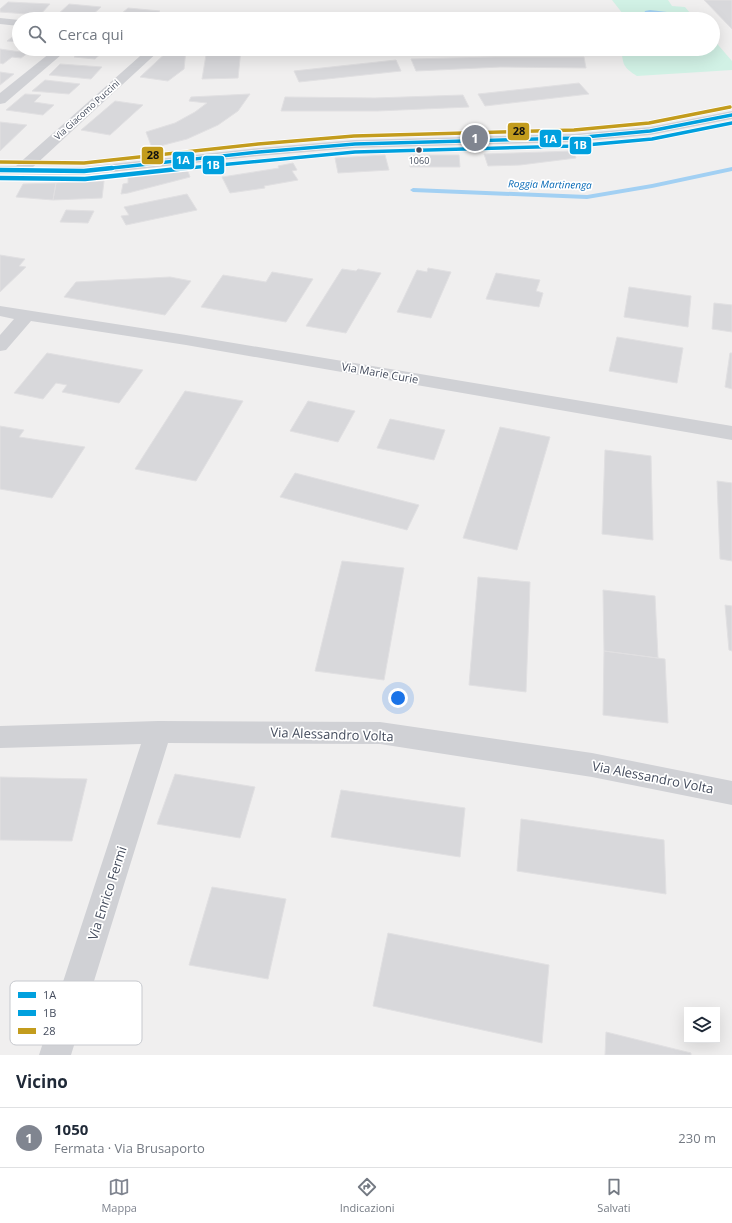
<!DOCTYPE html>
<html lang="it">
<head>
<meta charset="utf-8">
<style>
  :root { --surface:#fff; --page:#f6f6f7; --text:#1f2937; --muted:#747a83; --line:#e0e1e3; --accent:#808590 }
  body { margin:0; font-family:"Open Sans",sans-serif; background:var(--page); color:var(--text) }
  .controls { position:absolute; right:12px; bottom:12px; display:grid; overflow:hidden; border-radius:0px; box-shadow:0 4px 16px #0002 }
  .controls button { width:36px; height:36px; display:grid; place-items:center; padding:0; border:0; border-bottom:1px solid var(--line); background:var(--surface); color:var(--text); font:20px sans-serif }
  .you { position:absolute; left:398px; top:698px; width:14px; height:14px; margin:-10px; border:3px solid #fff; border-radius:50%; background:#1a73e8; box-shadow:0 0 0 6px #1a73e833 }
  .badge { display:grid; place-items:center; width:26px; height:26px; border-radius:50%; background:var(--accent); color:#fff; font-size:13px; font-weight:700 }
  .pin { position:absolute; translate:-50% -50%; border:2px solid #fff; box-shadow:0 1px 4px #0006 }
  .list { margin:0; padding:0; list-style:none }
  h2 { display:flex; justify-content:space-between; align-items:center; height:52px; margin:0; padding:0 16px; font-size:17px }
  h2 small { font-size:13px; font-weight:400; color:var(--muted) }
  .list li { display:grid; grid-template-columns:26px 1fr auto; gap:12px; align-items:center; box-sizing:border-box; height:60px; padding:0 16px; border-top:1px solid var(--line) }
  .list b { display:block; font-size:15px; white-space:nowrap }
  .list p { margin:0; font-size:13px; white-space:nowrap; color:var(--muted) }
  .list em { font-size:13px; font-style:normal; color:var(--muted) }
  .icon { flex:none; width:22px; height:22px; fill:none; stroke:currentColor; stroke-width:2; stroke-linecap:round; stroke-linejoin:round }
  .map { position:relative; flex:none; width:732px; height:1055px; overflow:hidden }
  .search { position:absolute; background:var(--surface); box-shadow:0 4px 16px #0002; left:12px; right:12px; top:12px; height:44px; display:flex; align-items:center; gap:10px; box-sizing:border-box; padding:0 14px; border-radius:22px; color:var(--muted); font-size:15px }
  .sheet { height:112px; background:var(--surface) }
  nav { display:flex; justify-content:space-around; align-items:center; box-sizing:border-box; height:56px; border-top:1px solid var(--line); background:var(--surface); font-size:11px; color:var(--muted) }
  nav a { display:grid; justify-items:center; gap:2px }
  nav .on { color:var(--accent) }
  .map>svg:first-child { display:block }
</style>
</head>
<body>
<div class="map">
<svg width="732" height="1055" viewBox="0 0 732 1055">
  <rect width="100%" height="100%" fill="#f0efef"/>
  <path fill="#d1f1e5" d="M612,0H668L672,6L685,7L695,19H623V14Z
    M713,39L732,61V70L637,76C624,68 622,64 622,49H713Z"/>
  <path fill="#a2d0f3" d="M650,10L667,12L678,19H650L652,17L644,14L645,11Z"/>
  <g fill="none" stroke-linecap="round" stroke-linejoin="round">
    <path fill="#a2d0f3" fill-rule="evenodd" d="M732,167V171L652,188L587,199L413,192L410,190L413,188L587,195L652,184Z"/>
  </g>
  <path fill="#d8d8db" stroke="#e1e0e2" d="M704,0H732V29Z
    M8,2L50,4L40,15L0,12V9Z
    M69,4L101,7L88,19L55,17Z
    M128,8L160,11L151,19H115Z
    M19,32V42L7,41Z
    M0,49L28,53L21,58L12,57L3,64L0,63Z
    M83,49H106L95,59L74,57Z
    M170,49H186L184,69L168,81L140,77Z
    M207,49H241L238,78L202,79Z
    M496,57H584L586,68L500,67L416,71L411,59Z
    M396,60L401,71L299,82L294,71Z
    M60,64L102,67L91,79L49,75Z
    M0,72L14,74L0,85Z
    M45,80L80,84L69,94L32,91Z
    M579,83L589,94L485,106L478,94Z
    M25,94L41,95L34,102L54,105L43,115L6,110Z
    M250,94L238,111L218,125L187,139L152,148L146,132L175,123L195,112L207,103L189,101L191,97Z
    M463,95L469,107L377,111H281L285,97L375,98Z
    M115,101L143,105L110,135L81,130Z
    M0,122L27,125L0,151Z
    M573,151L576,158L520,165L488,166L484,154Z
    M385,155L389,170L338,173L335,158Z
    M410,155H459L460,167H410Z
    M293,163L297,170L292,171L298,180L264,186L265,188L230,193L222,177L279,168L278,166Z
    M187,169L190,177L128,193L121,194L123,184L128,183V177Z
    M104,181L102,198L53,200L56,183Z
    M56,183L53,200L16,197L23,184Z
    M187,194L197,210L126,225L121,216L129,215L124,207Z
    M66,210L94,211L88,223L60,222Z
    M0,255L25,259L19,266L26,267L0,292Z
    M428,268L451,272L431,318L397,312L417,270L427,272Z
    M342,269L356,271L358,269L381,273L346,333L306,326Z
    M272,272L313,279L286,322L201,307L223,275L266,282Z
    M496,273L540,280L536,291L543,293L539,307L486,299Z
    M170,277L191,281L165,315L64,297L76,282Z
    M629,287L691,296L688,327L624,317Z
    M714,303L732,305V332L712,329Z
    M617,337L683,348L677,383L609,371Z
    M47,353L143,370L119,403L62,392L67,385L56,383L43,399L14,393Z
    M730,353H732V389L725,387Z
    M185,391L243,401L196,481L135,469Z
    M308,401L355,411L338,442L290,431Z
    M390,419L445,430L434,460L377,448Z
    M0,426L24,430L19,437L85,447L52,498L0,489Z
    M500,427L550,437L517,550L463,538Z
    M605,450L651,456L653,540L602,534Z
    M295,473L419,505L407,530L280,497Z
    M717,481L732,483V561L720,559Z
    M342,561L404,568L384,680L315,671Z
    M478,577L530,582L526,692L469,685Z
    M603,590L655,596L658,658L604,651Z
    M725,605L732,606V651L729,650Z
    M604,651L665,659L668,723L603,715Z
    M175,774L255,787L240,838L157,824Z
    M0,777L87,779L72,841L0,840Z
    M341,790L465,808L460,857L331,837Z
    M521,819L664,840L666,894L517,871Z
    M212,887L286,899L268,979L189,965Z
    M388,933L549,965L542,1043L373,1006Z
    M606,1032L691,1053V1055H605Z"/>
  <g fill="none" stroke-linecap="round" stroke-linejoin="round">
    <path fill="#d0d1d5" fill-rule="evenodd" d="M0,18L19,20V26L0,24Z
      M55,49H68L5,103L0,104V93Z
      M148,49H161L33,167H84L259,148L355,140L574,134L650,127L732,111V119L650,135L574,142L355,148L259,156L84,175L0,174V166H16Z
      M0,306L186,335L732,426V440L186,345L31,321L6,350L0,351V335L14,319L0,316Z
      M158,721L380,722L592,753L732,781V805L592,777L380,744L168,743L71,1055H39L141,744L0,748V726Z"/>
    <defs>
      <path id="bus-1-far1" d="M103,169L259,152L355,144L574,138L650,131L732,115"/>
      <path id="bus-1" d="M0,170L84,171L112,168"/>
      <path id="bus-2-far1" d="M178,169L355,152L575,146L652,139L732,123"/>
      <path id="bus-2" d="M0,178L85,179L187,168"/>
      <path id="bus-3" d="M0,162L84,163L258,144L354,136L574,130L649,123L730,107"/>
    </defs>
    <use href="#bus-1-far1" stroke="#fff" stroke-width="5"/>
    <use href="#bus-1" stroke="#fff" stroke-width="7"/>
    <use href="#bus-2-far1" stroke="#fff" stroke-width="5"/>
    <use href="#bus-2" stroke="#fff" stroke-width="7"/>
    <use href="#bus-3" stroke="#fff" stroke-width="5"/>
    <use href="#bus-1-far1" stroke="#00a0de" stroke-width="3.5"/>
    <use href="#bus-1" stroke="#00a0de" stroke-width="4.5"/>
    <use href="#bus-2-far1" stroke="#00a0de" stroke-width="3.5"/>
    <use href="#bus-2" stroke="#00a0de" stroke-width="4.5"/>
    <use href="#bus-3" stroke="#c39c1d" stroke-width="3.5"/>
  </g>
  <circle fill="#444c5d" stroke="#fff" stroke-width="1.5" cx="419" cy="150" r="3.5"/>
  <g text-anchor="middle" stroke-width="3.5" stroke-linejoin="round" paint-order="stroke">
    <g font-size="9" fill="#444c5d" stroke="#fff">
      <text transform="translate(87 110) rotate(-42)" y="3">Via Giacomo Puccini</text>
    </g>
    <g font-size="9" fill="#444c5d" stroke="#fff">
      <text x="419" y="164">1060</text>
    </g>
    <g font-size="10" font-style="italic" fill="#0066b5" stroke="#fff">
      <text transform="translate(550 184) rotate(1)" y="4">Roggia Martinenga</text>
    </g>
    <g font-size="11" fill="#444c5d" stroke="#fff">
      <text transform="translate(380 373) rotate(10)" y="4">Via Marie Curie</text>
    </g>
    <g font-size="13" fill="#444c5d" stroke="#fff">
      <text transform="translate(332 734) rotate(2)" y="5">Via Alessandro Volta</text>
      <text transform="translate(653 777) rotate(11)" y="5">Via Alessandro Volta</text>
      <text transform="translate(107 893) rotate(-72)" y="5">Via Enrico Fermi</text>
    </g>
  </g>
  <rect x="10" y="981" width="132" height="64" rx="6" fill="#fff" stroke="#c7c9ce" stroke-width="1"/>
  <rect x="18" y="992" width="18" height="6" fill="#00a0de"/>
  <rect x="18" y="1010" width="18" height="6" fill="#00a0de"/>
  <rect x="18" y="1028" width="18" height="6" fill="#c39c1d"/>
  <g font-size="11" fill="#444c5d">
    <text x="43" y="999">1A</text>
    <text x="43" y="1017">1B</text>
    <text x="43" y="1035">28</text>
  </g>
  <g stroke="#fff" stroke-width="1.5">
    <rect x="507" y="122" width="23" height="19" rx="4" fill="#c39c1d"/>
    <rect x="539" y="129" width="23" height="19" rx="4" fill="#00a0de"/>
    <rect x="569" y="136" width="23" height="19" rx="4" fill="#00a0de"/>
    <rect x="141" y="146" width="23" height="19" rx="4" fill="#c39c1d"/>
    <rect x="172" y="151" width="23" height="19" rx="4" fill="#00a0de"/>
    <rect x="202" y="155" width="23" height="20" rx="4" fill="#00a0de"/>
  </g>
  <g font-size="11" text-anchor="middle" font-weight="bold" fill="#fff">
    <text x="550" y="143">1A</text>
    <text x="580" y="149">1B</text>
    <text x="183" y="164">1A</text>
    <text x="213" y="169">1B</text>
  </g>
  <g font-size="11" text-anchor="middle" font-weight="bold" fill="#111">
    <text x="519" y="135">28</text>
    <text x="153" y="159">28</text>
  </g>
</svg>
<div class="controls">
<button><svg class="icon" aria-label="layers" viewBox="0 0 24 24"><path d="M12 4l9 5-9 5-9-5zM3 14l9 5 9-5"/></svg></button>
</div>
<div class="you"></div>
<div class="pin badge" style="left:475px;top:138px">1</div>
<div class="search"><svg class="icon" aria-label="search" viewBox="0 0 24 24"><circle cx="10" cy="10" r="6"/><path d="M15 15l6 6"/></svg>Cerca qui</div>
</div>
<section class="sheet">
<h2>Vicino<small></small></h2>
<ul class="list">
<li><span class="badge">1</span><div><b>1050</b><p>Fermata · Via Brusaporto</p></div><em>230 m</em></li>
</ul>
</section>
<nav>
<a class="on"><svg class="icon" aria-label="map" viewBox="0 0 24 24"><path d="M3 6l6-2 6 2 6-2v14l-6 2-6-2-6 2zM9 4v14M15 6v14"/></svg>Mappa</a>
<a><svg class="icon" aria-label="directions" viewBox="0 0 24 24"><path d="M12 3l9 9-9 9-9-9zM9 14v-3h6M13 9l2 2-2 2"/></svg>Indicazioni</a>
<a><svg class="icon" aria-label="saved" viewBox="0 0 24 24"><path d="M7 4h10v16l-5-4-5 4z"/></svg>Salvati</a>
</nav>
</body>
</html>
